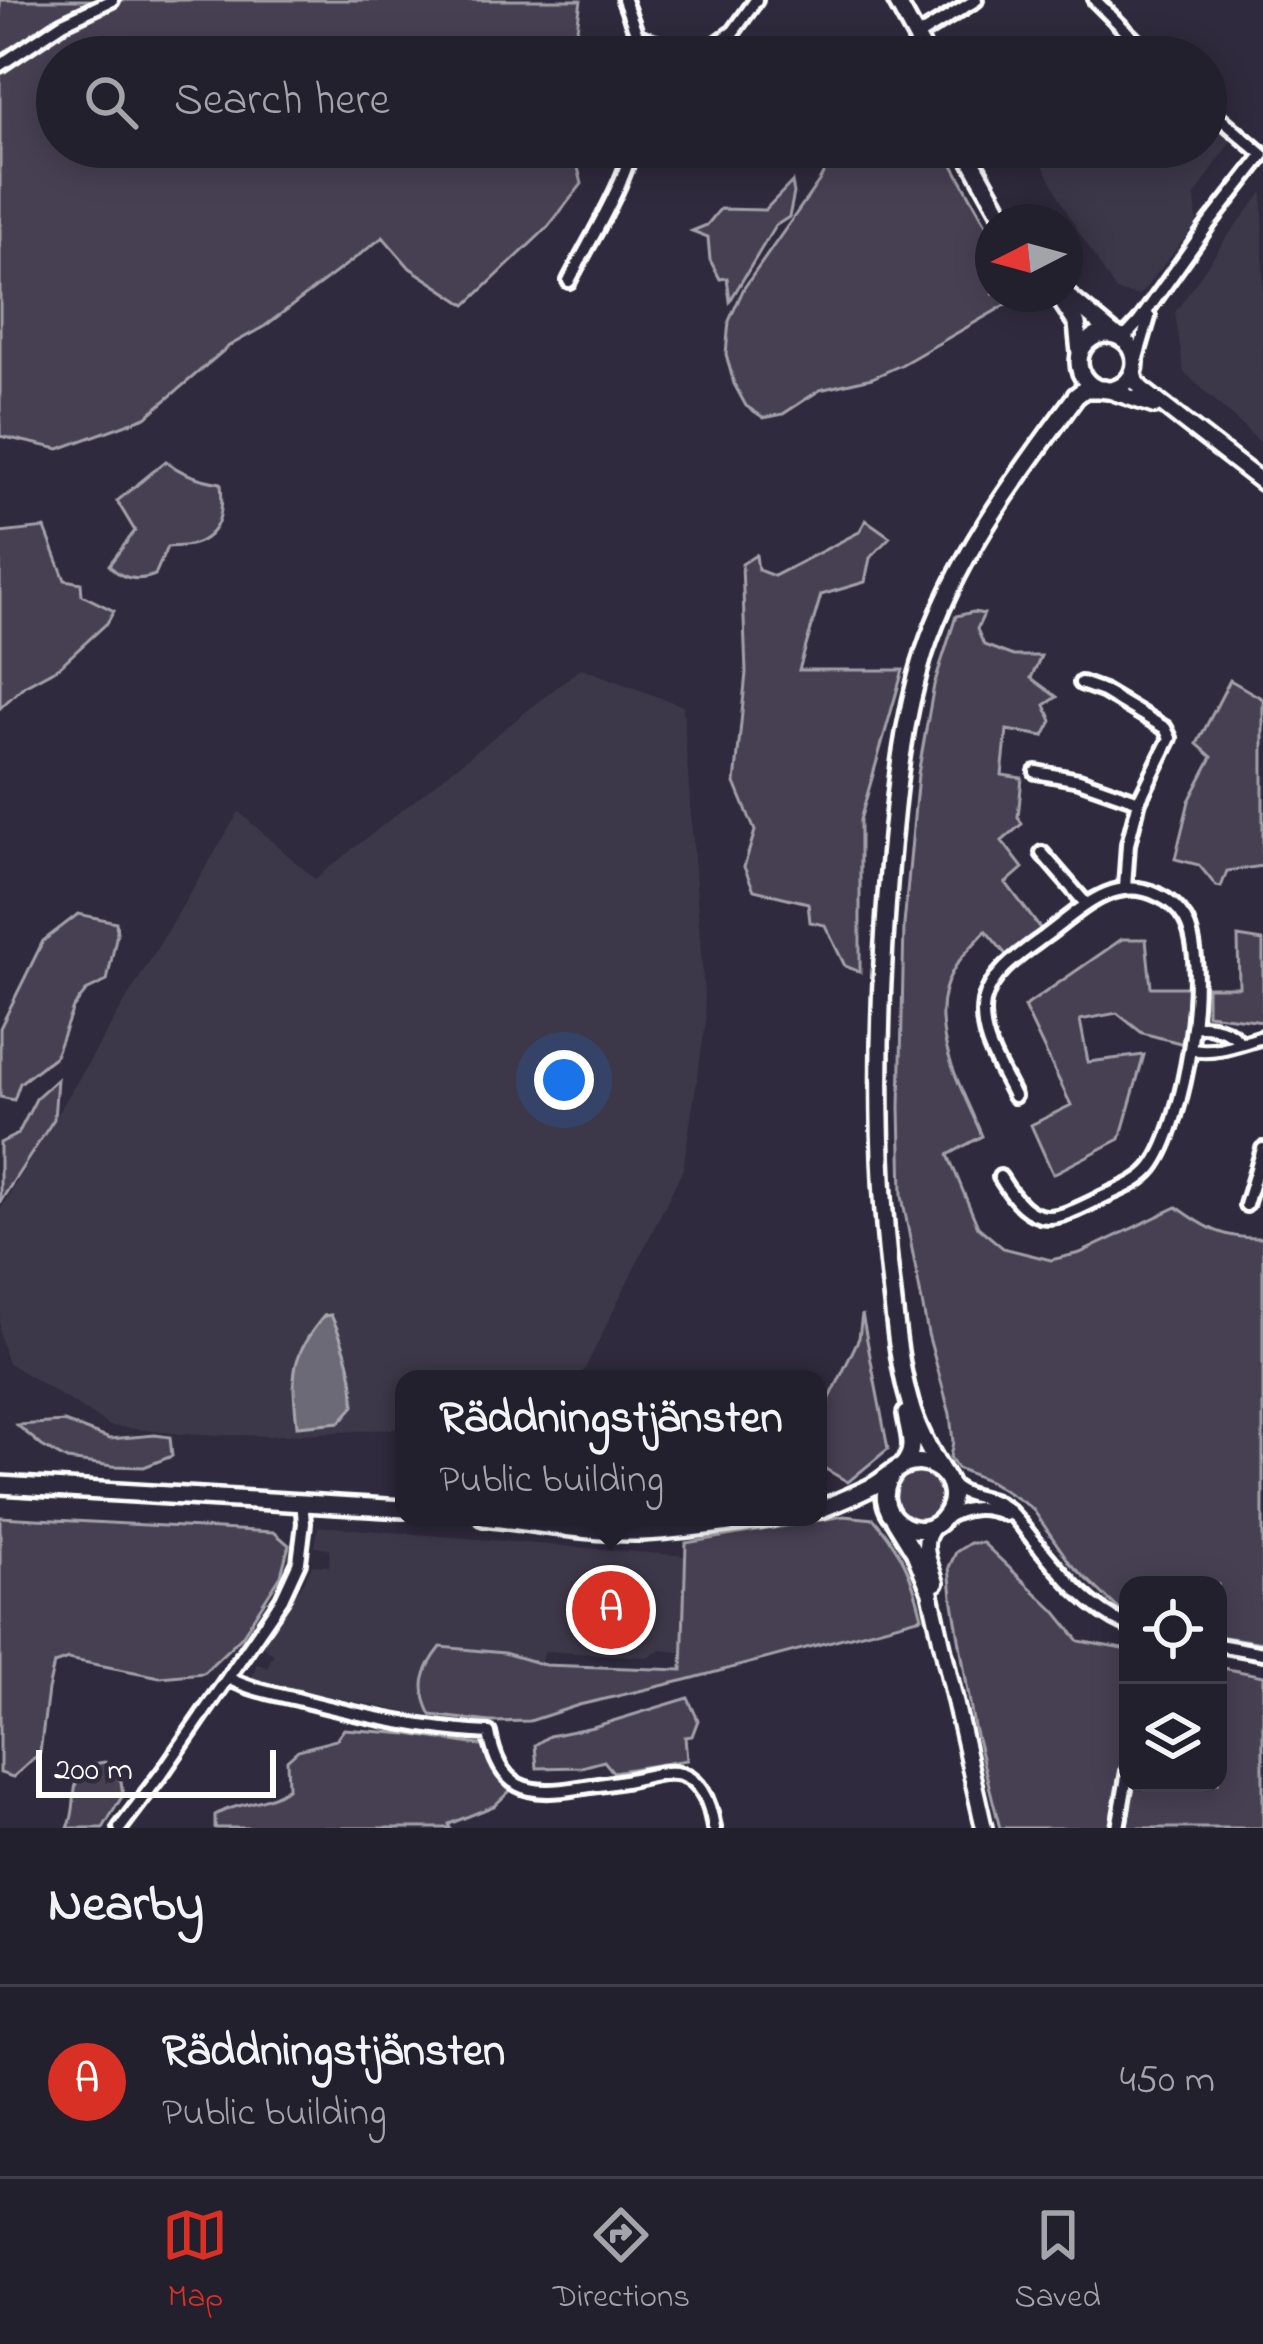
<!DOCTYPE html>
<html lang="en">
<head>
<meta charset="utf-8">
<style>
  :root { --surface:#23202e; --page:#2b2836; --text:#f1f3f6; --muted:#a3a3aa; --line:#403e4a; --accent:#d93025 }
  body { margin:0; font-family:"Indie Flower",sans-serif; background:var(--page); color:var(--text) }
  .controls { position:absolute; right:36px; bottom:36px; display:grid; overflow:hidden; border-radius:24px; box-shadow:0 6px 30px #0003 }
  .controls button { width:108px; height:108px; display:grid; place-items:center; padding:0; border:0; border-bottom:3px solid var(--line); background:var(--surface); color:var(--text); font:60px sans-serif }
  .compass { position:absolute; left:975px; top:204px; width:108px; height:108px; border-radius:50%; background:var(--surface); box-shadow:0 6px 30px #0003; rotate:264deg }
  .scale { position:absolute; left:36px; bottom:30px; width:240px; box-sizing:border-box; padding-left:12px; border:6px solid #fff; border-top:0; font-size:33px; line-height:42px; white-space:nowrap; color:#fff; -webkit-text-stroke:9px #2f2a3d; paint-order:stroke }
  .you { position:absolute; left:564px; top:1080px; width:42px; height:42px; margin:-30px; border:9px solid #fff; border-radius:50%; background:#1a73e8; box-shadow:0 0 0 18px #1a73e833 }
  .badge { display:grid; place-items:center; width:78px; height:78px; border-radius:50%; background:var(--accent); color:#fff; font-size:39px; font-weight:700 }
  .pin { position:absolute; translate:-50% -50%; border:6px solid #fff; box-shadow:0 3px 12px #0006 }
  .popup { position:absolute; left:395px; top:1370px; width:432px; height:156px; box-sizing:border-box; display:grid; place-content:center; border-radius:24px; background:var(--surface); filter:drop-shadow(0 3px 9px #0005); font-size:39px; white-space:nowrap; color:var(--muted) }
  .popup b { font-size:45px; color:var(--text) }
  .popup::after { content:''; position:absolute; left:50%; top:100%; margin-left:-24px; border:24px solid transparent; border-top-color:var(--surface) }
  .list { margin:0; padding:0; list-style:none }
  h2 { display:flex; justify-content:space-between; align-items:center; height:156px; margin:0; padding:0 48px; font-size:51px }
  h2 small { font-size:39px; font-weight:400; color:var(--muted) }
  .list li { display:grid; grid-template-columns:78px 1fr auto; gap:36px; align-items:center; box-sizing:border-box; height:192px; padding:0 48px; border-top:3px solid var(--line) }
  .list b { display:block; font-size:45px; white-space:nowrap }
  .list p { margin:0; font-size:39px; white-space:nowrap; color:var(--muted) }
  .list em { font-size:39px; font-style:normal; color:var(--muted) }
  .icon { flex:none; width:66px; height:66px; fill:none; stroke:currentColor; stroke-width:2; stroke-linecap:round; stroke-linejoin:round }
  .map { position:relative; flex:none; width:1263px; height:1828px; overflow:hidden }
  .search { position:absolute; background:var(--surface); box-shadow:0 6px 30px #0003; left:36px; right:36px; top:36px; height:132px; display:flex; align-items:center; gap:30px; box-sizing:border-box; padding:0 42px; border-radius:66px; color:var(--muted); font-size:45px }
  .sheet { height:348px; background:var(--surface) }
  nav { display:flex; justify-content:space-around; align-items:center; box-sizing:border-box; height:168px; border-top:3px solid var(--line); background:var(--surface); font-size:33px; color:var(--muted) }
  nav a { display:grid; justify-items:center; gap:6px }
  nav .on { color:var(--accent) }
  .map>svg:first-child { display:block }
</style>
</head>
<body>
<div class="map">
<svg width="1263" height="1828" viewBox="0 0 1263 1828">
  <rect width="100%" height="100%" fill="#2f2a3d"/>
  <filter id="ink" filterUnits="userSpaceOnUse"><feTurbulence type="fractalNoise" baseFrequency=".00833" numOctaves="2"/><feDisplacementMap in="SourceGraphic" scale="24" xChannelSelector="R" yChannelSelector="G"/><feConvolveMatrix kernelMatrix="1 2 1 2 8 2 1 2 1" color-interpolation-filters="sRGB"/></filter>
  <g filter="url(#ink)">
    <path fill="#3c3749" d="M1206,116L1232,139L1195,196L1197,223L1139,296L1116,291L1069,216L1034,147H1206Z
      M1263,192V445L1184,372L1175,313L1226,238Z
      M581,668L683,706L706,1022L683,1169L580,1379H404V1428L269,1436L181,1434L110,1426L7,1362L0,1335V1210L239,812L315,879Z
      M318,1526L686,1556L685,1653L661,1650L647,1657L545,1651L510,1725L411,1713L251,1680L257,1663L267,1668L273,1654L261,1644L304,1582L312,1565L329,1566L330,1549L315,1547Z"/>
    <path fill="#464152" stroke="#a2a0a8" stroke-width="3" d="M0,0H581L573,57H57V147H573L582,184L548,227L466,305L410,268L383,237L265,326L229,346L146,417L59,449L0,436Z
      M839,147H943L993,237V294H1018L1009,303L901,365L872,378L820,390L783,414L764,418L746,406L734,384L726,354L729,321L744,288L819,181Z
      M792,182L794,193L789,217L775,226L730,301L727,278L720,279L710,260L708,237L692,231L707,225L720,209L765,210Z
      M166,461C181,474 202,480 221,483C223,506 223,532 197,543C190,547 176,546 167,547L155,575C137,582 122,580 109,565L135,531L117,501Z
      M866,520L890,537L870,558L865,582L821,595L799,670H903L860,820V972L845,966L825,925L810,922L808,903L754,890L744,867L755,831L735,783L746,673L742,564L756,555L758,570L774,576L859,532Z
      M45,528L65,580L81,583L82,595L114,611L107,623L59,667L24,686L0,708V533Z
      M973,612L984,614L977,629L984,645L1013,656H1041L1031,678L1057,697L1045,705L1052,721L1044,736L1007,730L1002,775L1022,778L1018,817L1022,824L1002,841L1023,868L1006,883L1042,931L1008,957L986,931C976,942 963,954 955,967C921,1021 961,1085 982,1136L948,1155L978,1227L1003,1248L1051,1260L1080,1253L1177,1207C1207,1229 1225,1239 1263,1238V1643L1218,1636V1585H1128V1615L1123,1613L1070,1563L1032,1508L989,1481L957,1468L950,1457L953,1442L950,1414L928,1334L902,1196L900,1107L904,925L918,774L934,685L956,616Z
      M1230,680L1263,699V866L1227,871L1221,887L1216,886L1199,865L1175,859L1189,801L1212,757L1197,744Z
      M78,914L116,922L117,933L107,981L86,991L73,1008L55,1056L20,1083L14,1100L0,1097V1028L43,941Z
      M1238,937L1263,941V1021L1207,1014V987H1239Z
      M1122,939H1146L1151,987H1188L1184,1044L1142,1033L1117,1013L1080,1020L1088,1062L1144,1055L1120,1139L1053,1174L1031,1125L1071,1105L1024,1007Z
      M57,1079L54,1119L0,1202V1143L18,1134L37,1097Z
      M862,1314L888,1449L848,1482L822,1467L818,1470V1423L859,1338Z
      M64,1422L110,1439L155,1435L170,1437L172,1456L144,1467L113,1466L67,1460L42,1446L17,1425Z
      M892 1496a26 26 0 1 1 52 0a26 26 0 1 1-52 0Z
      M844,1516L874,1519C902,1551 912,1575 922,1617L686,1680L579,1705L530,1721L490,1722L431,1715C417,1687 422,1671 441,1647L504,1653L545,1665L682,1670L686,1543Z
      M0,1517L274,1532L289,1545L281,1575L242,1636L203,1673L160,1677L68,1659L54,1664L48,1690L40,1753L13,1777L0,1773Z
      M970,1543H983L1055,1611L1079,1641L1128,1650V1783H1218V1667L1263,1676V1828H1000L974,1727L952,1597L949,1567L956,1552Z
      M688,1698L698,1720L692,1736L685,1737L687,1760L613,1772L604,1761L582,1767L537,1768L535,1745L549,1736L593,1727Z
      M344,1729L408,1734L485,1746L513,1788L494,1806L449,1824L450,1828H215V1815C238,1801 267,1805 288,1787L287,1760L298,1750L336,1740Z
      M105,1762L121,1781L123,1795L103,1828H68C82,1800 61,1767 105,1762Z"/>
    <path fill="#6d6a77" stroke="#a7a6ad" stroke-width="3" d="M331,1315C344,1343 355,1376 354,1406L340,1422L297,1426C292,1376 289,1357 324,1316Z"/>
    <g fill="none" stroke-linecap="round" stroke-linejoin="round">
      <defs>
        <path id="minor" d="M624,0L637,35C662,47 681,51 709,49L696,57
          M1095,0L1152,57
          M916,37L976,0
          M709,49L734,31L756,0
          M0,65L63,23L112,0
          M569,281C584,251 630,175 631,147
          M1118,337L1128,334L1139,322L1208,225L1263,155L1206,106
          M1135,365L1149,317
          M1081,683L1103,691L1165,728L1170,738L1139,801L1128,844L1125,888
          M1036,772L1079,780L1139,801
          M1042,853L1086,904
          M1193,1027C1209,1024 1231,1029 1240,1043
          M1192,1049C1216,1054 1240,1043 1263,1037
          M1000,1177C1034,1232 1053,1222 1105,1196C1122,1188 1140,1182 1152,1167C1184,1126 1212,966 1185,919C1179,909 1169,900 1158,895C1114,873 1078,912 1045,936C1022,953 991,972 984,1002C978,1036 1000,1067 1014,1096
          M1246,1205L1263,1149
          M949,1482C964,1500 988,1494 1007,1509C1016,1517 1024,1528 1031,1537C1060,1572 1086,1607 1128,1626
          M943,1519C964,1506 983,1505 1005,1514
          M1218,1645L1263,1653
          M228,1678C252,1690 276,1694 301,1700C363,1716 426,1730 489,1733C499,1789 527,1797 578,1788C597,1785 616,1783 634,1779C649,1776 666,1770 681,1774C703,1781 711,1808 714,1828
          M120,1828L164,1770L282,1599L299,1562L304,1523L302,1501
          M1118,1828L1128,1771"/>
        <path id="major" d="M1133,371L1136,382L1142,389L1263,483
          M1108,390L1155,406
          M895,1521L914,1552L930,1591L984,1828
          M934,1526C918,1543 930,1563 936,1583"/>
        <path id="highway" d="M896,0L927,57
          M964,147L1006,222
          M1057,294L1077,324L1080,353
          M1067,296L1113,334
          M1079 362a28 28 0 1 1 56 0a28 28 0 1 1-56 0Z
          M903,1465C917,1450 909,1433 906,1414
          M945,1476C930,1453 917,1430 910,1403C898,1362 895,1319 890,1277C874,1139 878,998 890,859C896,790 903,720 924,653C956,556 1016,478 1076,396L1085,389H1104
          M0,1485L404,1509
          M821,1509C838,1502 856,1495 873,1486C884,1480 893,1470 905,1465C911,1463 917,1462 923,1463C936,1465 947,1474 950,1487C953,1496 951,1506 946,1514C921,1553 861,1511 896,1470
          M484,1517C537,1523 590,1533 642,1532C686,1530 729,1523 772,1517"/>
      </defs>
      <use href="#minor" stroke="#fff" stroke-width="20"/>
      <use href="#major" stroke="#fff" stroke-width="22"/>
      <use href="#highway" stroke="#fff" stroke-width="24"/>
      <use href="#minor" stroke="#2f2a3d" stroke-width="10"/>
      <use href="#major" stroke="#2f2a3d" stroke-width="14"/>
      <use href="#highway" stroke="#2f2a3d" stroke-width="15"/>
    </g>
  </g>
</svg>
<div class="controls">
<button><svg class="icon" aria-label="locate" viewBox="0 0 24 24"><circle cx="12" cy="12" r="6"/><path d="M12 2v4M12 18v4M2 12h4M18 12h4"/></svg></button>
<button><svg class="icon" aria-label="layers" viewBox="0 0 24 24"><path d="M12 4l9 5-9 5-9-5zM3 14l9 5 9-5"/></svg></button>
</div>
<svg class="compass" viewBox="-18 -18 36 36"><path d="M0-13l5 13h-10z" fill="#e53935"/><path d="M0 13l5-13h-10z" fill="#a3a3aa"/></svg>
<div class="scale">200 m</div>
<div class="you"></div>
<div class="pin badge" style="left:611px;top:1610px">A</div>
<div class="popup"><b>Räddningstjänsten</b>Public building</div>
<div class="search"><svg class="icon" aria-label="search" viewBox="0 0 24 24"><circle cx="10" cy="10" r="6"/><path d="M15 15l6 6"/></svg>Search here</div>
</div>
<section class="sheet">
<h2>Nearby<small></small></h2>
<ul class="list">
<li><span class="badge">A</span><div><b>Räddningstjänsten</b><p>Public building</p></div><em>450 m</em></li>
</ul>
</section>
<nav>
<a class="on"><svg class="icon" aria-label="map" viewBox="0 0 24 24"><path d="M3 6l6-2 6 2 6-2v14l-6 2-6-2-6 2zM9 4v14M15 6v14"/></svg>Map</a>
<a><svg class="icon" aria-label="directions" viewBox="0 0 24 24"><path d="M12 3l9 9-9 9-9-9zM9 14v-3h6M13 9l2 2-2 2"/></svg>Directions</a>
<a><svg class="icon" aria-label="saved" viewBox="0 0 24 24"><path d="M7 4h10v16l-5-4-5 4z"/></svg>Saved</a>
</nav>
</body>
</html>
